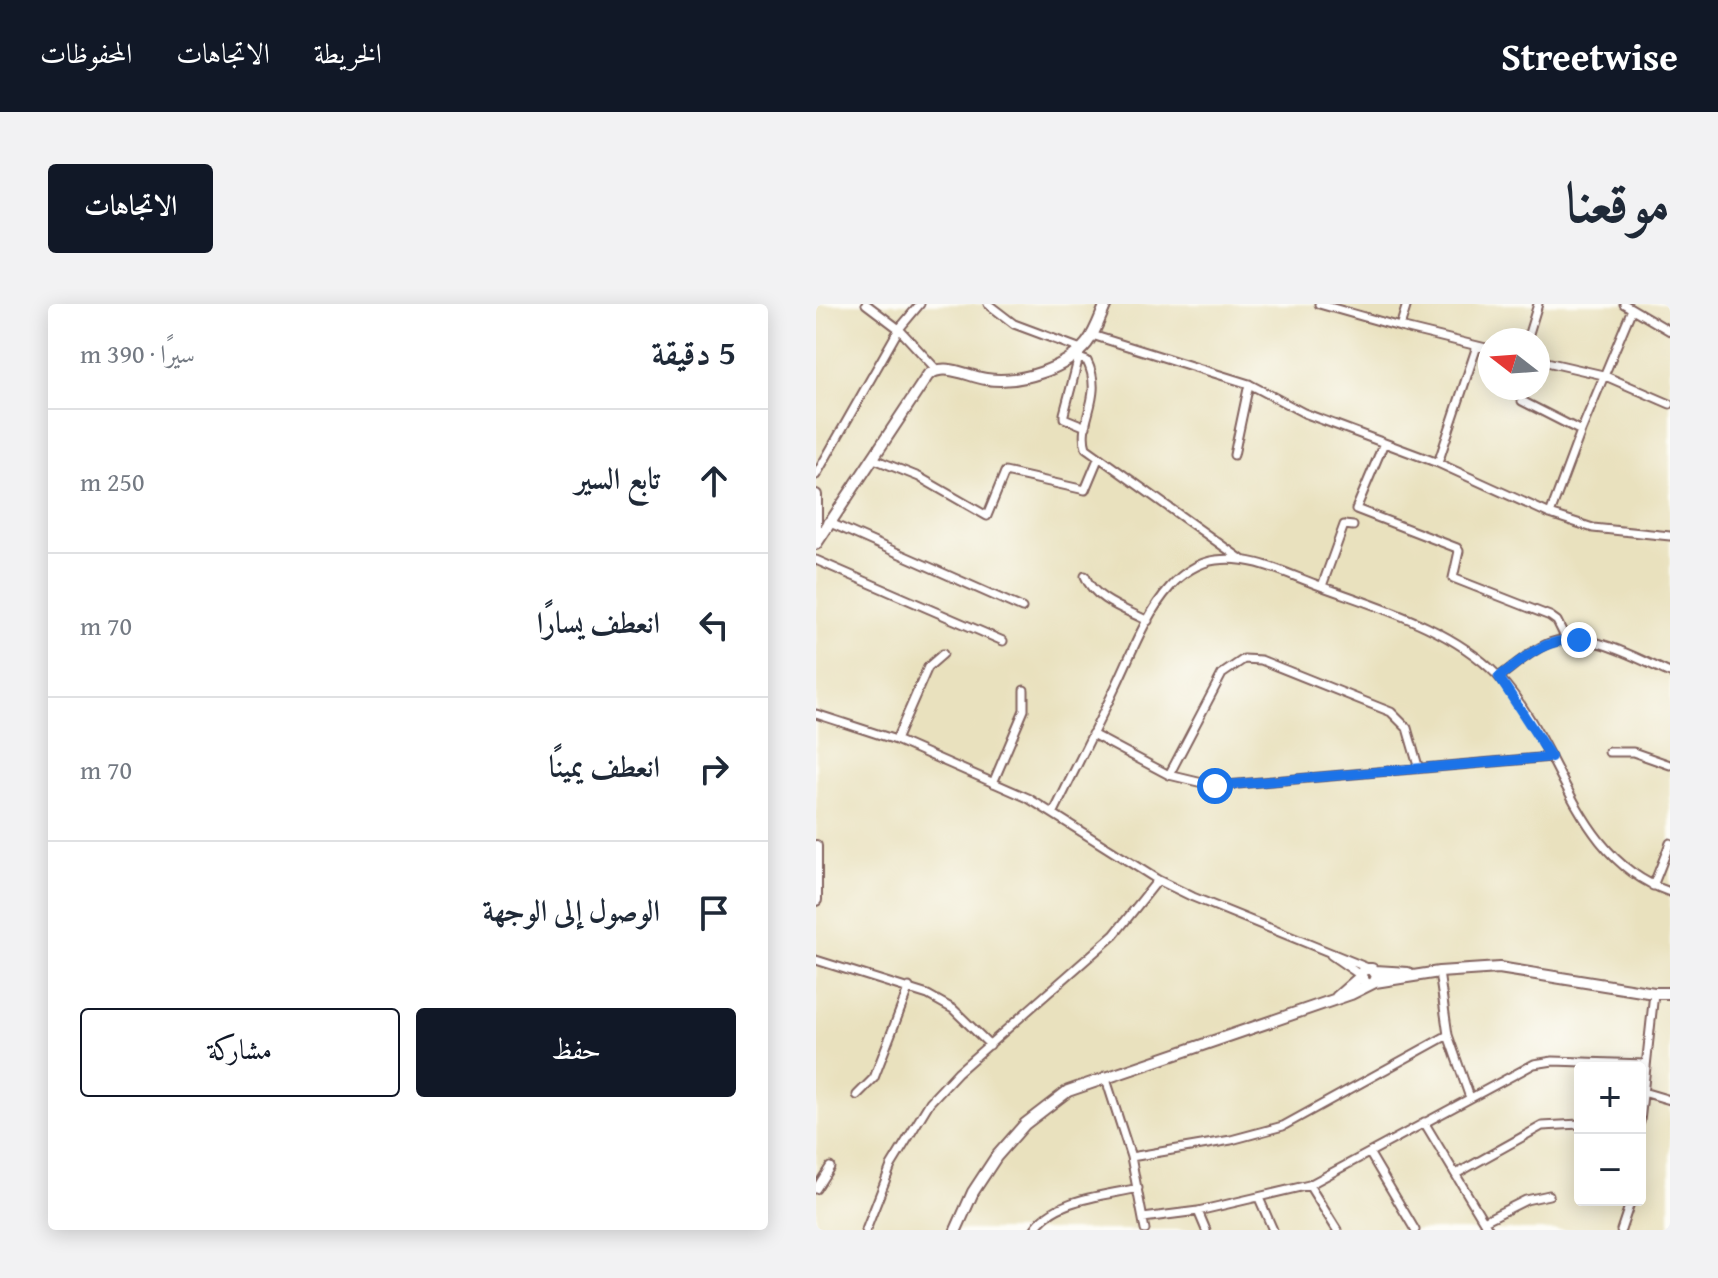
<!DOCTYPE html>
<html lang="ar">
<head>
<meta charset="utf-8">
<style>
  :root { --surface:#fff; --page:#f2f2f3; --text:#1f2937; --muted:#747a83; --line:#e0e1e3; --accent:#111827 }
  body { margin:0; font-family:"Gentium Book Plus",Amiri,serif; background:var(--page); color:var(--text); direction:rtl }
  .controls { position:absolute; right:24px; bottom:24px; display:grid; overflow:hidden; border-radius:8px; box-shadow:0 4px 20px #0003 }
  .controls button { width:72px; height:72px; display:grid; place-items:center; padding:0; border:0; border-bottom:2px solid var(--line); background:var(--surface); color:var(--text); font:40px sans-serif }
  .compass { position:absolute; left:662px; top:24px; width:72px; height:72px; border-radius:50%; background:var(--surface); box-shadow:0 4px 20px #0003; rotate:287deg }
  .stop { position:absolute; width:24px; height:24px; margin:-18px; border:6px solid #1a73e8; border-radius:50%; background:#fff }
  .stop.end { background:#1a73e8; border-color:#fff; box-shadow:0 2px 8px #0008 }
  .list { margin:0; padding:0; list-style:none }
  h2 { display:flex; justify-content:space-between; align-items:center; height:104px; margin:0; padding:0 32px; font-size:34px }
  h2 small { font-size:26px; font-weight:400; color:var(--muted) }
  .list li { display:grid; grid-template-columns:52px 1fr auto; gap:24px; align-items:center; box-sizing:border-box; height:144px; padding:0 32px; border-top:2px solid var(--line) }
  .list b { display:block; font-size:30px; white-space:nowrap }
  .list em { font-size:26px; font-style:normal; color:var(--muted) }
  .actions { display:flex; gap:16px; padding:24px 32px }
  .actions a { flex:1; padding:18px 0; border:2px solid var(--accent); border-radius:8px; text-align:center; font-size:28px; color:var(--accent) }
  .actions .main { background:var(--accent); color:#fff }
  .icon { flex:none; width:44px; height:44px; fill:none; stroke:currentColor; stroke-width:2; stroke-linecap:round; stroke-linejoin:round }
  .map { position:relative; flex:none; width:854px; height:926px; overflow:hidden; direction:ltr; border-radius:8px }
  header { display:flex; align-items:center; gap:48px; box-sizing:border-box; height:112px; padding:0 40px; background:var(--accent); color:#fff }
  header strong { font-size:38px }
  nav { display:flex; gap:44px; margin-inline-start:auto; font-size:28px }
  .intro { display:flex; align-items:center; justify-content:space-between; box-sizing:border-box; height:192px; padding:0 48px }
  h1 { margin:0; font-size:56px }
  .button { padding:20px 36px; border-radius:8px; background:var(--accent); color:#fff; font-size:28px; font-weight:700 }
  main { display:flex; gap:48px; padding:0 48px }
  aside { flex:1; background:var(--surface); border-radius:8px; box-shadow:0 4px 20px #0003 }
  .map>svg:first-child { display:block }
</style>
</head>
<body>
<header>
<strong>Streetwise</strong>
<nav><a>الخريطة</a><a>الاتجاهات</a><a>المحفوظات</a></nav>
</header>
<div class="intro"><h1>موقعنا</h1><a class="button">الاتجاهات</a></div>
<main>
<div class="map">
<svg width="854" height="926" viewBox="0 0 854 926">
  <rect width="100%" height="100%" fill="#fdfcf7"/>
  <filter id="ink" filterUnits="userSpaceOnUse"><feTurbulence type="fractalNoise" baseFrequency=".0125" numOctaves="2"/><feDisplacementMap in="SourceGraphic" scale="16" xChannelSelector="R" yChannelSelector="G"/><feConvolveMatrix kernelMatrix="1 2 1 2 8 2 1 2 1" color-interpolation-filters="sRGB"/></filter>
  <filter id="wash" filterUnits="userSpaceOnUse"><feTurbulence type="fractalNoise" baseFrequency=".006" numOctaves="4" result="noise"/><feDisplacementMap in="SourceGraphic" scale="32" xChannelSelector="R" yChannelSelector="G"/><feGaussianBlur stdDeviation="1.8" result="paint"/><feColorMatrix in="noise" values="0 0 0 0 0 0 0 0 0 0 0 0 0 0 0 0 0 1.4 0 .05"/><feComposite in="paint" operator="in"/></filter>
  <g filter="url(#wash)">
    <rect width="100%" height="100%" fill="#e9e1be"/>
  </g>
  <g filter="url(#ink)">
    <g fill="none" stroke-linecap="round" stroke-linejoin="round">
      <defs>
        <path id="street" d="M50,0L83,25L120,65
          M172,0L198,20L265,45L248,110V114L270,123
          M503,0L584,23L591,0
          M808,0L854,27
          M584,23L674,45
          M276,31L433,80L488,109L622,159L734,210L777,224L854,232
          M711,36L722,0
          M260,53L271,57C289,93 261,117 270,144L425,255
          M722,56L787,71L854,100
          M706,97L765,127L734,210
          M765,127L816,5
          M568,139L540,205L641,244L643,247L637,274L734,312L741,317L750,335
          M418,151L433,80
          M58,155L103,173L171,212L189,168L269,186L282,155
          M622,159L661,42
          M0,171L83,25L104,0
          M12,218L206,304
          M0,256L187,337
          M269,272C278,296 311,306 332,317
          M506,282L528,221L537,222
          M683,373C698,362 712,349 729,341C767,322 819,354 854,369
          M0,410L80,436L212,494L342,576L377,593L552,664
          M276,430L353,471L399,482L735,453
          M80,436L112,363L127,350
          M793,448H817L854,461
          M353,471L406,370L428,355L445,356L575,408L591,424L602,462
          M177,479L208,406V386
          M238,508C258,467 279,426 299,384C315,351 329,311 354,283C365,270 383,258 400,256C434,251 467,268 499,280C561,303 634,323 681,371C747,439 755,554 854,588
          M837,582L854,539
          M515,651L544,671
          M0,656L112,691L137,705L174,741
          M623,668L632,731L653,791
          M289,772L315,853L329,926
          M827,788L854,796
          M41,791L58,774L93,683
          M608,818L673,926
          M824,818L838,689
          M554,850L599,926
          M315,853L415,836L467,822L632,731
          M640,870L726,822L764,820
          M493,881L521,926
          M0,885L14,863
          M443,894L457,926
          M382,907L390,926
          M327,914L382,907L493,881L718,760L737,757L829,760
          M668,917L710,896L733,891
          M50,926L75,862L114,798L142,768L298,631L342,576
          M218,926C238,894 289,892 322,884
          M805,926L815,896"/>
        <path id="secondary" d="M0,191V237
          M0,240L112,71C129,58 151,72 170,75C203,80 250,65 271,39C280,27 284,13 290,0
          M0,542V596
          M559,667L592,669
          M559,678L623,668L683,664L838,689H854
          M521,693L544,673
          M140,926L157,888L180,853L209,820L252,787L535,690L559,678L561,671L556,665H548L544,671L551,681"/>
      </defs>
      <use href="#street" stroke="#82635e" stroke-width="11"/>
      <use href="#secondary" stroke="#82635e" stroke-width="14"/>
      <use href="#street" stroke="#fff" stroke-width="7"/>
      <use href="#secondary" stroke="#fff" stroke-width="10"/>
    </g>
  </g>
  <g fill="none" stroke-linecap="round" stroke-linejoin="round" filter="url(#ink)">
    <path stroke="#1a73e8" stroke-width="10" d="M399,482L735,453L683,373C708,354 730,333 763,336"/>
  </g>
</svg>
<div class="controls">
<button>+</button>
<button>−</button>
</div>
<svg class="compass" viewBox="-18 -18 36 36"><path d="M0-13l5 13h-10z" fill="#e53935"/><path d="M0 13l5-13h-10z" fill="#747a83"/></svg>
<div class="stop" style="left:399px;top:482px"></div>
<div class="stop end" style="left:763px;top:336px"></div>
</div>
<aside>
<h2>5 دقيقة<small>سيرًا · 390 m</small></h2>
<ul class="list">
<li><svg class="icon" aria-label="ahead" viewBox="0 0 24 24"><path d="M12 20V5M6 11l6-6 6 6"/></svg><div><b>تابع السير</b></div><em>250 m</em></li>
<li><svg class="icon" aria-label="left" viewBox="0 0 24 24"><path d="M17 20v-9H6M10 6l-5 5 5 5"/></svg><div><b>انعطف يسارًا</b></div><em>70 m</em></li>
<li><svg class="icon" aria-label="right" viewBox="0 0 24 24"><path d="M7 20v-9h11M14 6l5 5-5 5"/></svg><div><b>انعطف يمينًا</b></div><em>70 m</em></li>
<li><svg class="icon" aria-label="arrive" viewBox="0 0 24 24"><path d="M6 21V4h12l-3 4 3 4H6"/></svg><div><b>الوصول إلى الوجهة</b></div></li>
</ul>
<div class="actions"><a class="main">حفظ</a><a>مشاركة</a></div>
</aside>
</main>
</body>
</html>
